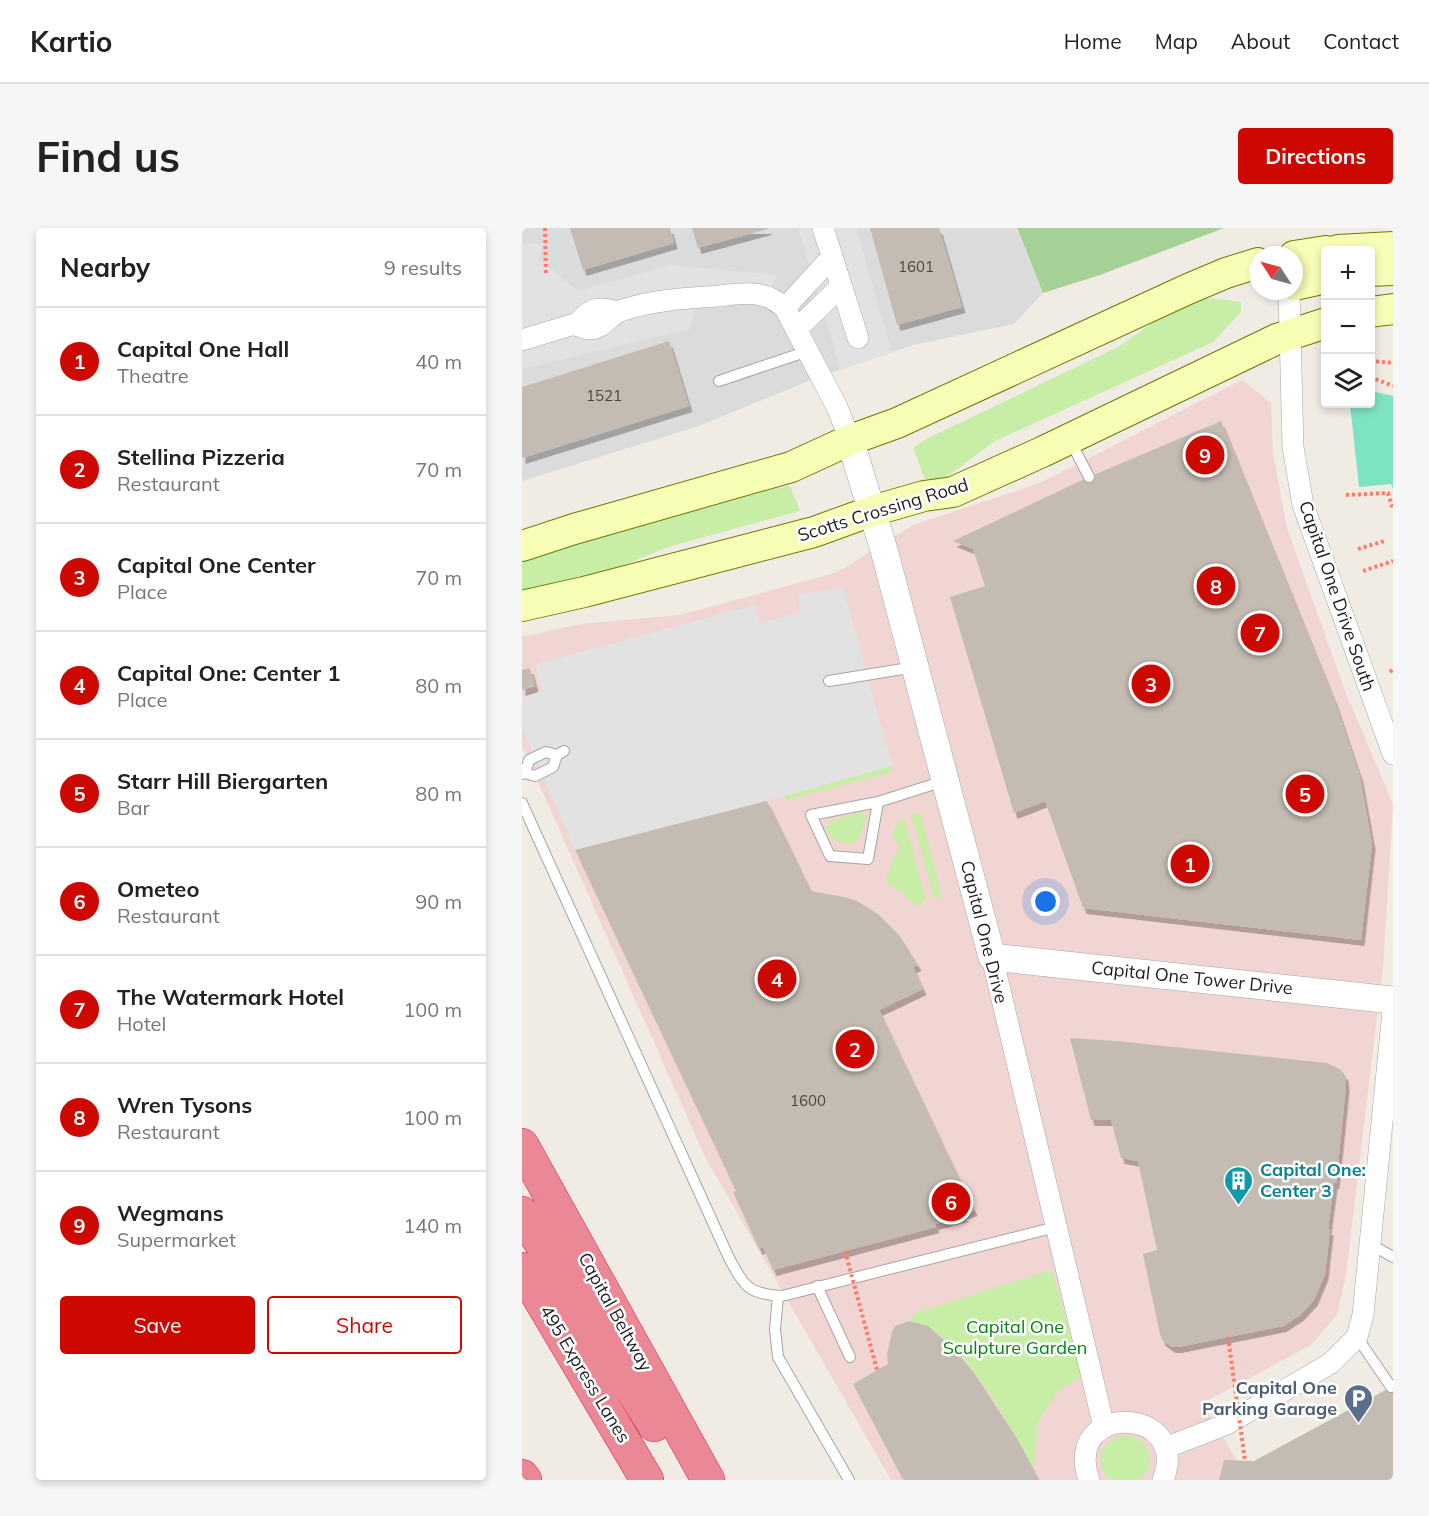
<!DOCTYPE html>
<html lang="en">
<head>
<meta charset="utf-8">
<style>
  :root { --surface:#fff; --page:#f6f6f6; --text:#222; --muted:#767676; --line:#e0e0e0; --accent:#cd0800 }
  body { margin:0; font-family:Mulish,sans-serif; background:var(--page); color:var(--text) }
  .controls { position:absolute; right:18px; top:18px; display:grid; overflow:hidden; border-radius:6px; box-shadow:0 3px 9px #0003 }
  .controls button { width:54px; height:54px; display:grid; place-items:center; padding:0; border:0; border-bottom:2px solid var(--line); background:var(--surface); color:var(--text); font:30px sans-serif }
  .compass { position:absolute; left:727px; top:18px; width:54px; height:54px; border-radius:50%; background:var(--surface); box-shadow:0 3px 9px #0003; rotate:306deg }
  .you { position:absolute; left:524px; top:674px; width:21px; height:21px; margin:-15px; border:4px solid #fff; border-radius:50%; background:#1a73e8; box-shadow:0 0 0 9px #1a73e833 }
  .badge { display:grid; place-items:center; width:39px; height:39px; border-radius:50%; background:var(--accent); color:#fff; font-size:20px; font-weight:700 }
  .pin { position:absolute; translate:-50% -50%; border:3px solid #fff; box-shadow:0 2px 6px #0006 }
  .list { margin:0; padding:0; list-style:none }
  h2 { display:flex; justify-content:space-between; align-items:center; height:78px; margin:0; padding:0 24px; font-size:26px }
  h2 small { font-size:20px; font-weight:400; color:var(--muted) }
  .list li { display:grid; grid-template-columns:39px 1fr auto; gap:18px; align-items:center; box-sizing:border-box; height:108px; padding:0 24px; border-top:2px solid var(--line) }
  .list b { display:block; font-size:22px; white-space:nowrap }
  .list p { margin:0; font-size:20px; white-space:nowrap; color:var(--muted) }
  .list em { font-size:20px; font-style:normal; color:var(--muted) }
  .actions { display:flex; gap:12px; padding:18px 24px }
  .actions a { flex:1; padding:14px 0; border:2px solid var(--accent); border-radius:6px; text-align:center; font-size:21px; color:var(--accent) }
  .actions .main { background:var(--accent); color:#fff }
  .icon { flex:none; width:33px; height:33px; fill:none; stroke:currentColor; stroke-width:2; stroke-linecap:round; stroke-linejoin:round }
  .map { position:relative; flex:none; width:871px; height:1252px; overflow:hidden; border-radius:6px }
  header { display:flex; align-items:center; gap:36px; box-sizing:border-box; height:84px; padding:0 30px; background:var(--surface); border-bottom:2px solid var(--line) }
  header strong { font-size:28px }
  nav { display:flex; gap:33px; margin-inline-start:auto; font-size:21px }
  .intro { display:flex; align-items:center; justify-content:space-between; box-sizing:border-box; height:144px; padding:0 36px }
  h1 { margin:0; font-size:42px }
  .button { padding:15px 27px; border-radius:6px; background:var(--accent); color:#fff; font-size:21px; font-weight:700 }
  main { display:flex; gap:36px; padding:0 36px }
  aside { flex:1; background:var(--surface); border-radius:6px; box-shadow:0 3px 9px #0003 }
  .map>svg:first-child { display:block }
</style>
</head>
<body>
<header>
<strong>Kartio</strong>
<nav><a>Home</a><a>Map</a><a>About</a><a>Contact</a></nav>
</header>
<div class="intro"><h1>Find us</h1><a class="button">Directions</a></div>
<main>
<aside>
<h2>Nearby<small>9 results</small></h2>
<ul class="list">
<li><span class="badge">1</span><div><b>Capital One Hall</b><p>Theatre</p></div><em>40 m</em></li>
<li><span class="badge">2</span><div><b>Stellina Pizzeria</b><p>Restaurant</p></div><em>70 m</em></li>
<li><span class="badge">3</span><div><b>Capital One Center</b><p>Place</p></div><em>70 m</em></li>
<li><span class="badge">4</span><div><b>Capital One: Center 1</b><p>Place</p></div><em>80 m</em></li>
<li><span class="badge">5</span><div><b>Starr Hill Biergarten</b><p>Bar</p></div><em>80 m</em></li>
<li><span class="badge">6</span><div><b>Ometeo</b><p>Restaurant</p></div><em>90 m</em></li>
<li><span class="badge">7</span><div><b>The Watermark Hotel</b><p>Hotel</p></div><em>100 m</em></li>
<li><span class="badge">8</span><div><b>Wren Tysons</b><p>Restaurant</p></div><em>100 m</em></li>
<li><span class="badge">9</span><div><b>Wegmans</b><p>Supermarket</p></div><em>140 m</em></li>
</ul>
<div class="actions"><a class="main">Save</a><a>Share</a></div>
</aside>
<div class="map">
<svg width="871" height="1252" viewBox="0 0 871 1252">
  <defs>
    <filter id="shadow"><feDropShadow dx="3.5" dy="6" stdDeviation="0" flood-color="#0004"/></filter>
  </defs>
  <rect width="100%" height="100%" fill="#f0ece4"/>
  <path fill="#dcdbdb" d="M0,0H494L521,65L492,96L391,117L294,150L177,198L0,253Z"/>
  <path fill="#f1d5d2" d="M720,152L749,175L751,226L765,300L823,463L871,576L861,739L824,1047L815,1087L789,1117L681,1175L726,1252H369L183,929L0,518V409L58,396L158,387L316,344L391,297L518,255Z"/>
  <path fill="#c7eda7" d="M690,70L719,74V84L691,114L473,213L422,251H403L391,220L404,211L596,119L658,76Z
    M268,258L278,283L149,318L89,342L0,362V333L203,270Z
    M362,518L370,544L265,572L262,566Z
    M337,584L345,588L337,611L328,617L309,611L304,599L309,593Z
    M399,585L420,670H412L389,586Z
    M382,589L404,671L398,678L393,677L363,652L378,616L369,610L377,592Z
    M530,1042L560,1148L537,1162L516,1193L512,1241C489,1200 437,1100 387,1093L395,1084Z
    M603,1207C628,1210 637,1234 618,1252H589C569,1236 580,1210 603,1207Z"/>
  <path fill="#a5d196" d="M495,0H702L578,47L521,65Z"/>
  <path fill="#7ee3c0" d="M849,163L871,168V261L869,256L837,259L828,176H848Z"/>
  <path fill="#e2e2e2" d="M276,0H334L370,124L319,142Z
    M0,15L21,16L18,32L56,63L148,37L255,47L247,64L180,58L168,101L0,141Z
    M321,359L370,538L245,573L53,622L0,500V470L19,462L14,436L233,377L238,395L278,384L276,367Z"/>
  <path fill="#c4bcb3" filter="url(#shadow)" d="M48,0H148L152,15L61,42Z
    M170,0H246V1L176,20Z
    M348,0H417L440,79L375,97Z
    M147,113L167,178L0,230V159Z
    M699,193L813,474L838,549L850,616L839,712L561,680L523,573L492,585L428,369L463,358L451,321L431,313L567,249Z
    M8,440L13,458L0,462V442Z
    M245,573L289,663L323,669L335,673L356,686L377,707L396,737L391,739L401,761L357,782L452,982L441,986L443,988L413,996L414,999L251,1042L241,1019L237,1021L211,964L214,963L53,622Z
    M548,810L595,813L805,835L819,842L823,847L824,858L814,955H812L806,1001L808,1002L803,1046L792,1072L778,1087L761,1098L656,1119H650L640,1112L638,1106L621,1026L635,1022L616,933L599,930L589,892H569Z
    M387,1093L406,1098L433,1122L452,1145L492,1206L517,1252H384L376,1242L331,1156L366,1136L365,1126L370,1104L373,1098Z
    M871,1158V1252H697L702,1232L732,1233Z"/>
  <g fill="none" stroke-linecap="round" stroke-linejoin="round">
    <defs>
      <path id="service" d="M197,153L286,123
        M548,212L567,249
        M307,453L393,439
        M3,545L7,532L24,524L35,527
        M0,546L3,545L13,548L31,539L35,527L42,523
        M356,574L346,631L308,628L289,587L356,574L422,553
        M0,575L207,1030C223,1059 226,1066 260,1068L534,999
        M848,1016L871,1029
        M295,1058L328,1129
        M256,1068L253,1101L256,1129L327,1252
        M835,1109L869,1159"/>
      <path id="minor" d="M301,0L336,110
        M767,63L771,219L781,277L871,526
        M263,80L309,30
        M54,97C68,80 75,78 95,84
        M275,101L319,58
        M0,112L49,97C56,96 61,101 67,101C81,101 87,88 98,83C129,72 165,70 198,68C211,66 226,64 239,67C249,69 256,74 263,80L315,179L328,212
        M470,729L582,1199
        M643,1220L705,1196L809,1135L835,1109L841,1087L871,783
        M567,1252C540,1172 670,1178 641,1252"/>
      <path id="tertiary" d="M328,212L362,322L470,729L871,772"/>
      <path id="secondary" d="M816,22L871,19
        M772,28L804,23
        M848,43L871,42
        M772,57L804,50
        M848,84L871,81
        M0,318L52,301L269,239L328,212L375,195L666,61L704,45L736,35
        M0,378L62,364L292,304L350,283L402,268L431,264L520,224L755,111L804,95"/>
      <path id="motorway" d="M0,917L186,1252
        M0,985L132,1197
        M0,1041L125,1252
        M0,1248L3,1252"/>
    </defs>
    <use href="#service" stroke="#a5a5a5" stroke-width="12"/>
    <use href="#minor" stroke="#a5a5a5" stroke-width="22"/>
    <use href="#tertiary" stroke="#a5a5a5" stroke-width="28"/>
    <use href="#secondary" stroke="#697b00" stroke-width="32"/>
    <use href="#motorway" stroke="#e31b58" stroke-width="34"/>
    <path stroke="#ff7b66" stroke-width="4" stroke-dasharray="3 3" stroke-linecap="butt" d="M23,0L24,48
      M848,133L871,135
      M848,149L871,158
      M824,267L866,265L871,282
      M836,321L862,313
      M841,343L871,333
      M868,444L871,441"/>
    <use href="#service" stroke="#fff" stroke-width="10"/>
    <use href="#minor" stroke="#fff" stroke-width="21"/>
    <use href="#tertiary" stroke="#fff" stroke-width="27"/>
    <use href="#secondary" stroke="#f6fdb5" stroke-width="30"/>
    <use href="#motorway" stroke="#eb8896" stroke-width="33"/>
    <path stroke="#ff7b66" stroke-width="4" stroke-dasharray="3 3" stroke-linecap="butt" d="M323,1023L355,1142
      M706,1109L723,1233"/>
  </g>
  <defs>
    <symbol id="building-pin" viewBox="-11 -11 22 30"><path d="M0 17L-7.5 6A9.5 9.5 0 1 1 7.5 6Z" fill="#0f9aa8" stroke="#fff"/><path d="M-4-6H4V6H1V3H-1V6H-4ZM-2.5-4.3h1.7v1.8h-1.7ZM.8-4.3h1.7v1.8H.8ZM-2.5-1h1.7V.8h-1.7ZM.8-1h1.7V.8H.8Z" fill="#fff"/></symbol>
    <symbol id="parking-pin" viewBox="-11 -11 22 30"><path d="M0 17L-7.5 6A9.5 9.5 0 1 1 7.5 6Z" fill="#5c6f8a" stroke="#fff"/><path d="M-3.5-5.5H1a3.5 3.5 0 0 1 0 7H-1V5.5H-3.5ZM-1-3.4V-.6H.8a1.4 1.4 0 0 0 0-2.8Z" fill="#fff"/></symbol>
  </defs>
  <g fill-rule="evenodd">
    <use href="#building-pin" x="700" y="936" width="33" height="45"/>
    <use href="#parking-pin" x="820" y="1154" width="33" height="45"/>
  </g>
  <g text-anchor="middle" stroke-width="5" stroke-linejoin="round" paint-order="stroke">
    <g font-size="15" fill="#484643">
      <text x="394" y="44">1601</text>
      <text x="82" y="173">1521</text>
      <text x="286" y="878">1600</text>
    </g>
    <g font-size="18" fill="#1e1e1e" stroke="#fff">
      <text transform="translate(361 282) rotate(-17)" y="6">Scotts Crossing Road</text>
      <text transform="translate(815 368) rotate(71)" y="6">Capital One Drive South</text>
      <text transform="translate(462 704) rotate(76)" y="6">Capital One Drive</text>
      <text transform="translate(670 750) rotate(6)" y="6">Capital One Tower Drive</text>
      <text transform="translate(93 1084) rotate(61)" y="6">Capital Beltway</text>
      <text transform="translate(63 1146) rotate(59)" y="6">495 Express Lanes</text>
    </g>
    <g font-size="18" font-weight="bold" fill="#0d838f" stroke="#fff" text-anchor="start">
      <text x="738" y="948">Capital One:<tspan x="738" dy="21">Center 3</tspan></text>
    </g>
    <g font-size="18" fill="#068315" stroke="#fff">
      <text x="493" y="1105">Capital One<tspan x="493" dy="21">Sculpture Garden</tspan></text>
    </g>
    <g font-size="18" font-weight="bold" fill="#4e5e75" stroke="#fff" text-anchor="end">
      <text x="815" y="1166">Capital One<tspan x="815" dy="21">Parking Garage</tspan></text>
    </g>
  </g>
</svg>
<div class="controls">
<button>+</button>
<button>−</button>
<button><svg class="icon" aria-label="layers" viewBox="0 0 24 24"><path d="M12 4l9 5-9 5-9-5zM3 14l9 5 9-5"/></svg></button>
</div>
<svg class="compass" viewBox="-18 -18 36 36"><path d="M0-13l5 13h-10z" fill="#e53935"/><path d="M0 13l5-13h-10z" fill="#767676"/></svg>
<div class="you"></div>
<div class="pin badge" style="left:668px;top:636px">1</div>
<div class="pin badge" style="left:333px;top:821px">2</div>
<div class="pin badge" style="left:629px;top:456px">3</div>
<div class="pin badge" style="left:255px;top:751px">4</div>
<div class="pin badge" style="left:783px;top:566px">5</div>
<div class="pin badge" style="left:429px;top:974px">6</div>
<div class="pin badge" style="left:738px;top:405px">7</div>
<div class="pin badge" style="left:694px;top:358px">8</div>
<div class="pin badge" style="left:683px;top:227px">9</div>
</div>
</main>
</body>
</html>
